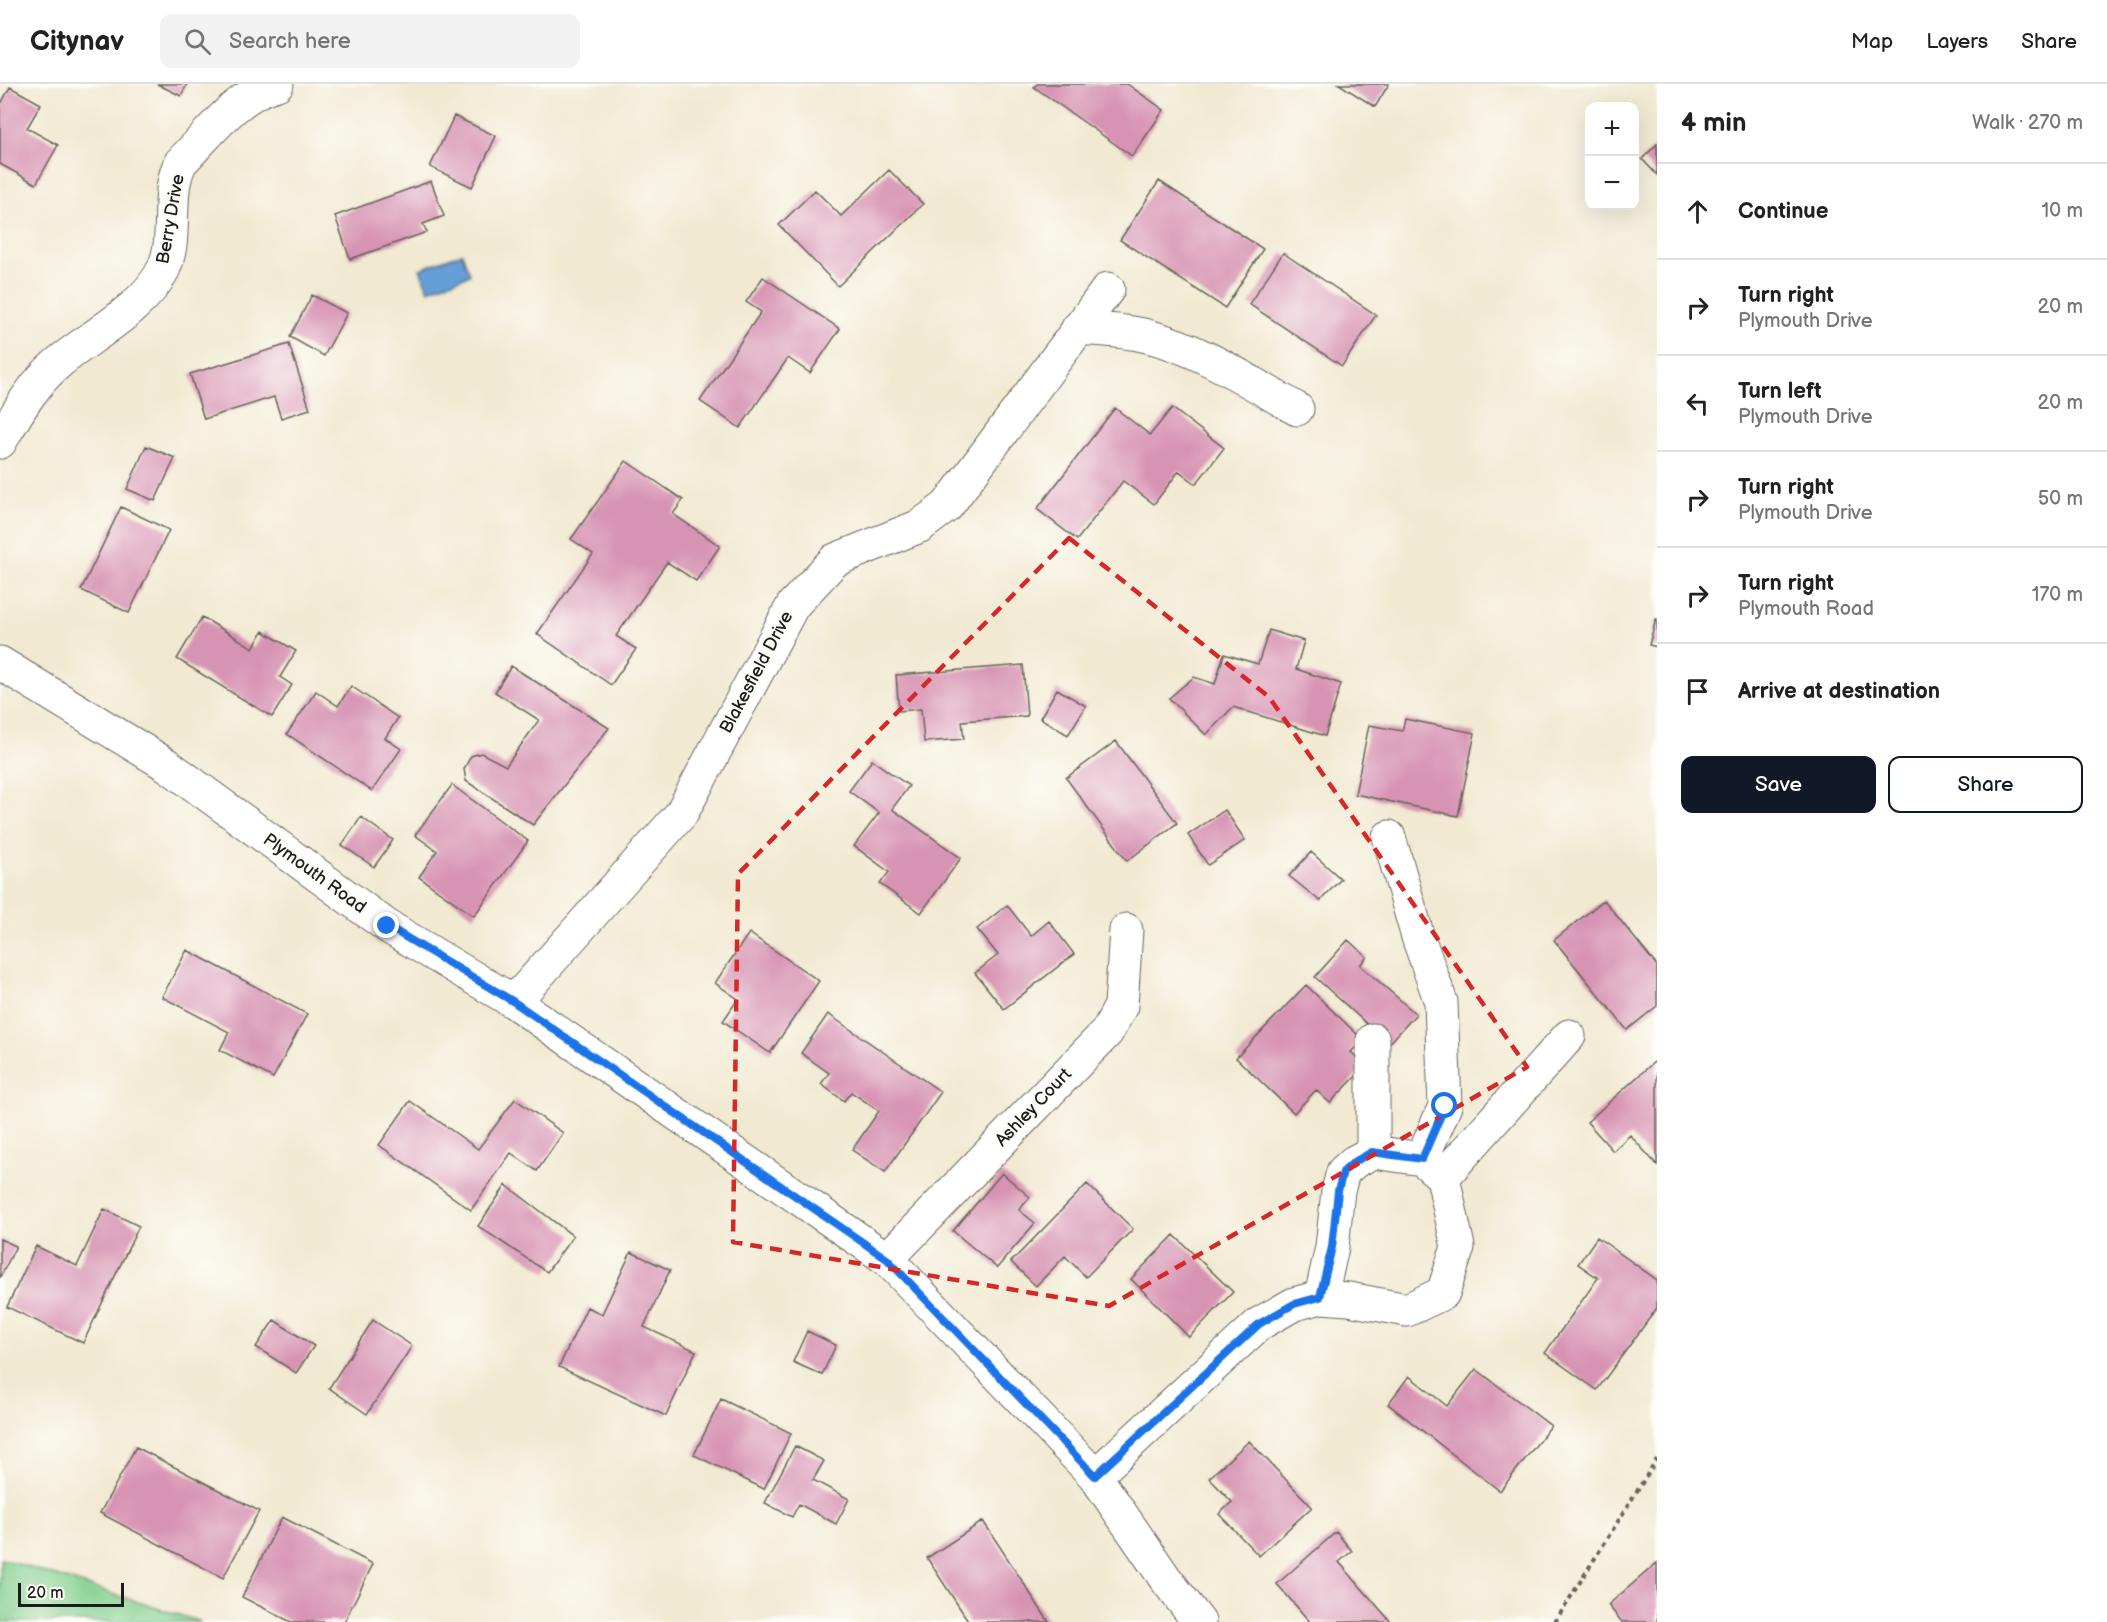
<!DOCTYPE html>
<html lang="en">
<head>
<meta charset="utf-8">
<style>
  :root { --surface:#fff; --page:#f2f2f2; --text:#202124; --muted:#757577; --line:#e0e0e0; --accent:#111827 }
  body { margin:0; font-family:"Balsamiq Sans",sans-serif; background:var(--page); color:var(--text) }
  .controls { position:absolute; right:18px; top:18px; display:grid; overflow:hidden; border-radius:12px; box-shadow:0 6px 24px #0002 }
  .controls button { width:54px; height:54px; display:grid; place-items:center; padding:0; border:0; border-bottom:2px solid var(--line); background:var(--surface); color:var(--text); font:30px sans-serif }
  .scale { position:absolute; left:18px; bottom:15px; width:106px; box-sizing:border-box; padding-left:6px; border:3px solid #1c1c1c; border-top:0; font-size:16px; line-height:21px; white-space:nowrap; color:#1c1c1c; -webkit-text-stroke:4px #fdfcf7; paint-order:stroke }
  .stop { position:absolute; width:18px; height:18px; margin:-14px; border:4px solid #1a73e8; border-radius:50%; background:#fff }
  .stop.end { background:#1a73e8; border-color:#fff; box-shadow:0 2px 6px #0008 }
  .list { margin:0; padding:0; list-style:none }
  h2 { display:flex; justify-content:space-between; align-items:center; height:78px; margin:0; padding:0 24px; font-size:26px }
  h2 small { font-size:20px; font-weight:400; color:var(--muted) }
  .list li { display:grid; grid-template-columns:39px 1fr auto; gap:18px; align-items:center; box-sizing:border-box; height:96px; padding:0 24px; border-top:2px solid var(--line) }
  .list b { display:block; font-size:22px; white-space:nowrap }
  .list p { margin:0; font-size:20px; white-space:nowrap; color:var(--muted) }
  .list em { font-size:20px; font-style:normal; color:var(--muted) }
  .actions { display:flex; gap:12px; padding:18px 24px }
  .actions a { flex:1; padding:14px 0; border:2px solid var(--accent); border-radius:12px; text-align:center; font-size:21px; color:var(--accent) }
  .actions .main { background:var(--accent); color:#fff }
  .icon { flex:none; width:33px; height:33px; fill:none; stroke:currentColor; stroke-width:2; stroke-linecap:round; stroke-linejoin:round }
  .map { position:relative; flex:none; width:1657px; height:1538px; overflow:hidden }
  header { display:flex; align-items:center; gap:36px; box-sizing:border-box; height:84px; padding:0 30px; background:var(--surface); border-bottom:2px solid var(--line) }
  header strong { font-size:28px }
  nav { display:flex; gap:33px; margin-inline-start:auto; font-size:21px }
  .search { width:420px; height:54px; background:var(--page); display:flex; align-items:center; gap:15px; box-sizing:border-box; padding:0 21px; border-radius:12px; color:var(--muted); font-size:22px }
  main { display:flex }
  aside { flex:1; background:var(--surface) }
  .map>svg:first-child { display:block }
</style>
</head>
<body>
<header>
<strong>Citynav</strong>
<div class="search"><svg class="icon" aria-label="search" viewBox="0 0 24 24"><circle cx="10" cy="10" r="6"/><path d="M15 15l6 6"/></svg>Search here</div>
<nav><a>Map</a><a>Layers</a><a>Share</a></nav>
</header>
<main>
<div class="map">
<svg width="1657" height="1538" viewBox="0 0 1657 1538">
  <rect width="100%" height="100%" fill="#fdfcf7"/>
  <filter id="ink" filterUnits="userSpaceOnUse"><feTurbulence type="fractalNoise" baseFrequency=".0167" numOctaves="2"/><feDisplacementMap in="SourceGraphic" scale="12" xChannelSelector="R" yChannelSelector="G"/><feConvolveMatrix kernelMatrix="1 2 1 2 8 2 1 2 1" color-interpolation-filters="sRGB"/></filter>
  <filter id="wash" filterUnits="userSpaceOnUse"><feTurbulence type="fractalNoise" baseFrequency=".008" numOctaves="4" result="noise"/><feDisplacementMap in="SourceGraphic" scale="24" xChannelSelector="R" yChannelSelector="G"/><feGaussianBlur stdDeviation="1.35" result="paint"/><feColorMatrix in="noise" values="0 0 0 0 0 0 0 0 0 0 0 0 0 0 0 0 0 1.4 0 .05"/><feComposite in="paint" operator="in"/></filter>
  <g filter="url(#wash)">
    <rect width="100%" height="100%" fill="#f1e9d1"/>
    <path fill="#80ce8c" stroke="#4e7554" stroke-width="1.5" d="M0,1475L9,1477L201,1538H0Z"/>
    <path fill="#659ed4" stroke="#405d78" stroke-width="1.5" d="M462,169L470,191L428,206L420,185Z"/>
    <g id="blocks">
      <path fill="#d793b2" d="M157,0H187L181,12Z
        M1037,0H1127L1164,26L1132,72L1034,3Z
        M1339,0H1389L1375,23Z
        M10,3L41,20L27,44L58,61L36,100L0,80V17L2,18Z
        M454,32L496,52L472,103L430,83Z
        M1657,60V91L1642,75Z
        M889,86L923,120L838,202L779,141L815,106L841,132Z
        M431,97L444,132L423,140L427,148L350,175L335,132Z
        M1159,97L1263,165L1225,224L1120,156Z
        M1283,169L1376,231L1342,282L1249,220Z
        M763,193L840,245L810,289L788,274L740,344L700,317L761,228L746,218Z
        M312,211L347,229L324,272L290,253Z
        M289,260L310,325L281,334L274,313L204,335L190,290Z
        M1115,324L1150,351L1172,324L1224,364L1196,400L1179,387L1154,420L1123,397L1077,456L1037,425Z
        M146,362L175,374L155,417L127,405Z
        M626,377L683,416L673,430L720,462L696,497L667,478L616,552L636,565L611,601L537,550L593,470L571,455Z
        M121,423L169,446L129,529L81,506Z
        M202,533L253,564L263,547L296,567L280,593L292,601L272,633L177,575Z
        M1656,535H1657V563L1649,561Z
        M1269,546L1304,557L1296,585L1341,600L1325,652L1233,623L1206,651L1169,614L1194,593L1215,600L1224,570L1258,580Z
        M1023,581L1027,632L962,637L964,655L924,658L921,625L899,627L896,591Z
        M511,582L609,644L533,741L466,697L464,685L471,672L481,669L506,682L539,636L495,608Z
        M351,602L398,634L385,654L401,665L372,707L287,650L316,607L338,622Z
        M1057,605L1086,622L1068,651L1040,634Z
        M1405,635L1475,649L1458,732L1355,710L1369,641L1402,647Z
        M1116,657L1177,739L1127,777L1066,694Z
        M872,676L909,702L892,725L961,774L921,829L880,800L889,788L854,762L879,729L849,707Z
        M452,701L528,757L474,832L419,793L437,767L415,751Z
        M1225,726L1245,756L1208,781L1188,751Z
        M361,733L393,756L374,783L342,761Z
        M1311,768L1341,795L1320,817L1289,792Z
        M1604,816L1657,882V922L1627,946L1554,856Z
        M1007,821L1031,852L1049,837L1074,870L1004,925L975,889L998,871L977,845Z
        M749,849L819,897L770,969L723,937L738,915L715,899Z
        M1348,856L1367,873L1360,881L1416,930L1389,960L1315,893Z
        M187,866L307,930L273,994L220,966L229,948L162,913Z
        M1306,901L1363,956L1351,968L1366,982L1330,1019L1316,1006L1294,1029L1236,974Z
        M828,930L941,1008L885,1088L852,1066L879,1027L851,1008L844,1017L821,1000L829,989L801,969Z
        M1654,978L1657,981V1081L1630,1051L1613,1067L1587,1038Z
        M515,1015L563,1049L537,1087L511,1069L471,1126L379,1061L410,1017L478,1065Z
        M1002,1089L1030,1113L1019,1126L1035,1139L997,1184L953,1147Z
        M1087,1100L1133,1145L1086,1193L1065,1172L1036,1202L1011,1178Z
        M506,1101L573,1152L547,1188L478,1142Z
        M104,1125L139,1142L83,1259L7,1223L36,1162L77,1182Z
        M1174,1151L1233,1208L1189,1253L1131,1195Z
        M1597,1153L1657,1196V1224L1597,1306L1545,1269L1598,1194L1578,1180Z
        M0,1155L16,1162L0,1194Z
        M631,1168L670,1186L644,1243L696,1267L666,1332L559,1283L587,1223L602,1230Z
        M274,1236L314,1262L296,1289L256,1263Z
        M373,1236L412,1262L367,1330L329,1304Z
        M807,1247L836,1261L822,1291L793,1278Z
        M1476,1285L1551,1342L1500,1407L1388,1320L1409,1292L1447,1322Z
        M721,1315L791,1349L764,1405L694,1371Z
        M1249,1357L1312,1423L1259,1472L1219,1430L1232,1418L1209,1394Z
        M795,1362L824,1377L813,1396L849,1415L836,1440L799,1420L792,1433L765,1419Z
        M136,1363L259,1427L223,1494L100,1429Z
        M282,1433L373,1480L344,1538H291L242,1513Z
        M983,1437L1049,1538H969L927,1474Z
        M1336,1448L1352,1467L1339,1478L1391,1538H1310L1277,1500Z
        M1657,1479V1538H1622L1608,1521Z"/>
    </g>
  </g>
  <g filter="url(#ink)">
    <use href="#blocks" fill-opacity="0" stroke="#67645b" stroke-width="1.5"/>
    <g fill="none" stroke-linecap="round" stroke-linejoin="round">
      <defs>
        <path id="minor" d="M1078,244C1100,246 1124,246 1147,252C1199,264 1251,299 1297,325
          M0,358C16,331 32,301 57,280C90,252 143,226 163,186C179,153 164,110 181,78C209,50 237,10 277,0
          M0,579L167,681L387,842L514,918L887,1175L1095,1392L1165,1494L1199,1538
          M1389,753L1418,853L1441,918L1445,1022L1422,1075
          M514,918L681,730L793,521L835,476L920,442L947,422L1108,205
          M1373,1068V956
          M1443,1093L1569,952
          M887,1175L1107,948L1121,922L1126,846
          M1095,1392L1259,1240L1294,1220L1321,1213L1332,1163L1338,1107L1343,1088L1354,1078L1373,1068L1422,1075L1443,1093L1458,1163L1443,1209L1407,1226L1349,1215L1321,1213"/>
      </defs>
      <use href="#minor" stroke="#67645b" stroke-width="35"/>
      <path stroke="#67645b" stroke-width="4" stroke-dasharray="4.5 4.5" stroke-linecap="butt" d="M1555,1538L1657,1375"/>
      <use href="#minor" stroke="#fff" stroke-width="33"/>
    </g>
  </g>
  <g fill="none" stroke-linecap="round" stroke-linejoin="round" filter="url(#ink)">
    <path stroke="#1a73e8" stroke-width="8" d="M387,842L514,918L887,1175L1095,1392L1259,1240L1294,1220L1320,1213L1332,1163L1338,1107L1343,1088L1354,1078L1372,1068L1422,1075L1445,1022"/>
  </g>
  <path fill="none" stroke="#d62828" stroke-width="4.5" stroke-dasharray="12 8" stroke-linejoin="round" d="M1069,454L1269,613L1527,983L1109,1222L733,1158L738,790Z"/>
  <g text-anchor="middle" stroke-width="6" stroke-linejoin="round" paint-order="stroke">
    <g font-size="18" fill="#1c1c1c" stroke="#fdfcf7">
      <text transform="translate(170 135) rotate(-80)" y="6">Berry Drive</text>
      <text transform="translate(756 588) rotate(-62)" y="6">Blakesfield Drive</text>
      <text transform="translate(315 789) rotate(36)" y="6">Plymouth Road</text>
      <text transform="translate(1033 1023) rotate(-46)" y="6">Ashley Court</text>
    </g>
  </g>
</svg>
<div class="controls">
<button>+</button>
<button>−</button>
</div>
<div class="scale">20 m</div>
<div class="stop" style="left:1445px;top:1022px"></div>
<div class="stop end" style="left:387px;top:842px"></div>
</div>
<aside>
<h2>4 min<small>Walk · 270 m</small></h2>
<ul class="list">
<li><svg class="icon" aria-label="ahead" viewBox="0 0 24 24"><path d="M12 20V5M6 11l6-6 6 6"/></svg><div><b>Continue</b></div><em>10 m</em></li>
<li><svg class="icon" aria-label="right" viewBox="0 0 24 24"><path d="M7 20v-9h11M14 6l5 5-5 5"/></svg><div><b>Turn right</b><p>Plymouth Drive</p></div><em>20 m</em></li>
<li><svg class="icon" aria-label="left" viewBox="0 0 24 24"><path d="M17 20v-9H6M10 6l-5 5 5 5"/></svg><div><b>Turn left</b><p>Plymouth Drive</p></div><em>20 m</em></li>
<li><svg class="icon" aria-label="right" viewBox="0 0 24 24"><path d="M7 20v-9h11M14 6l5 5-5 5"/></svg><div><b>Turn right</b><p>Plymouth Drive</p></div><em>50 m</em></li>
<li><svg class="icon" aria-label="right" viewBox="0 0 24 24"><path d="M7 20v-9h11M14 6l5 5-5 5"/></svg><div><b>Turn right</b><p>Plymouth Road</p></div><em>170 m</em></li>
<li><svg class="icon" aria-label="arrive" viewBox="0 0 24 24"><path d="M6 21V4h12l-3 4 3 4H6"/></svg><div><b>Arrive at destination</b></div></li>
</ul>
<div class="actions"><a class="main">Save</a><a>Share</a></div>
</aside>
</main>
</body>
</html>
